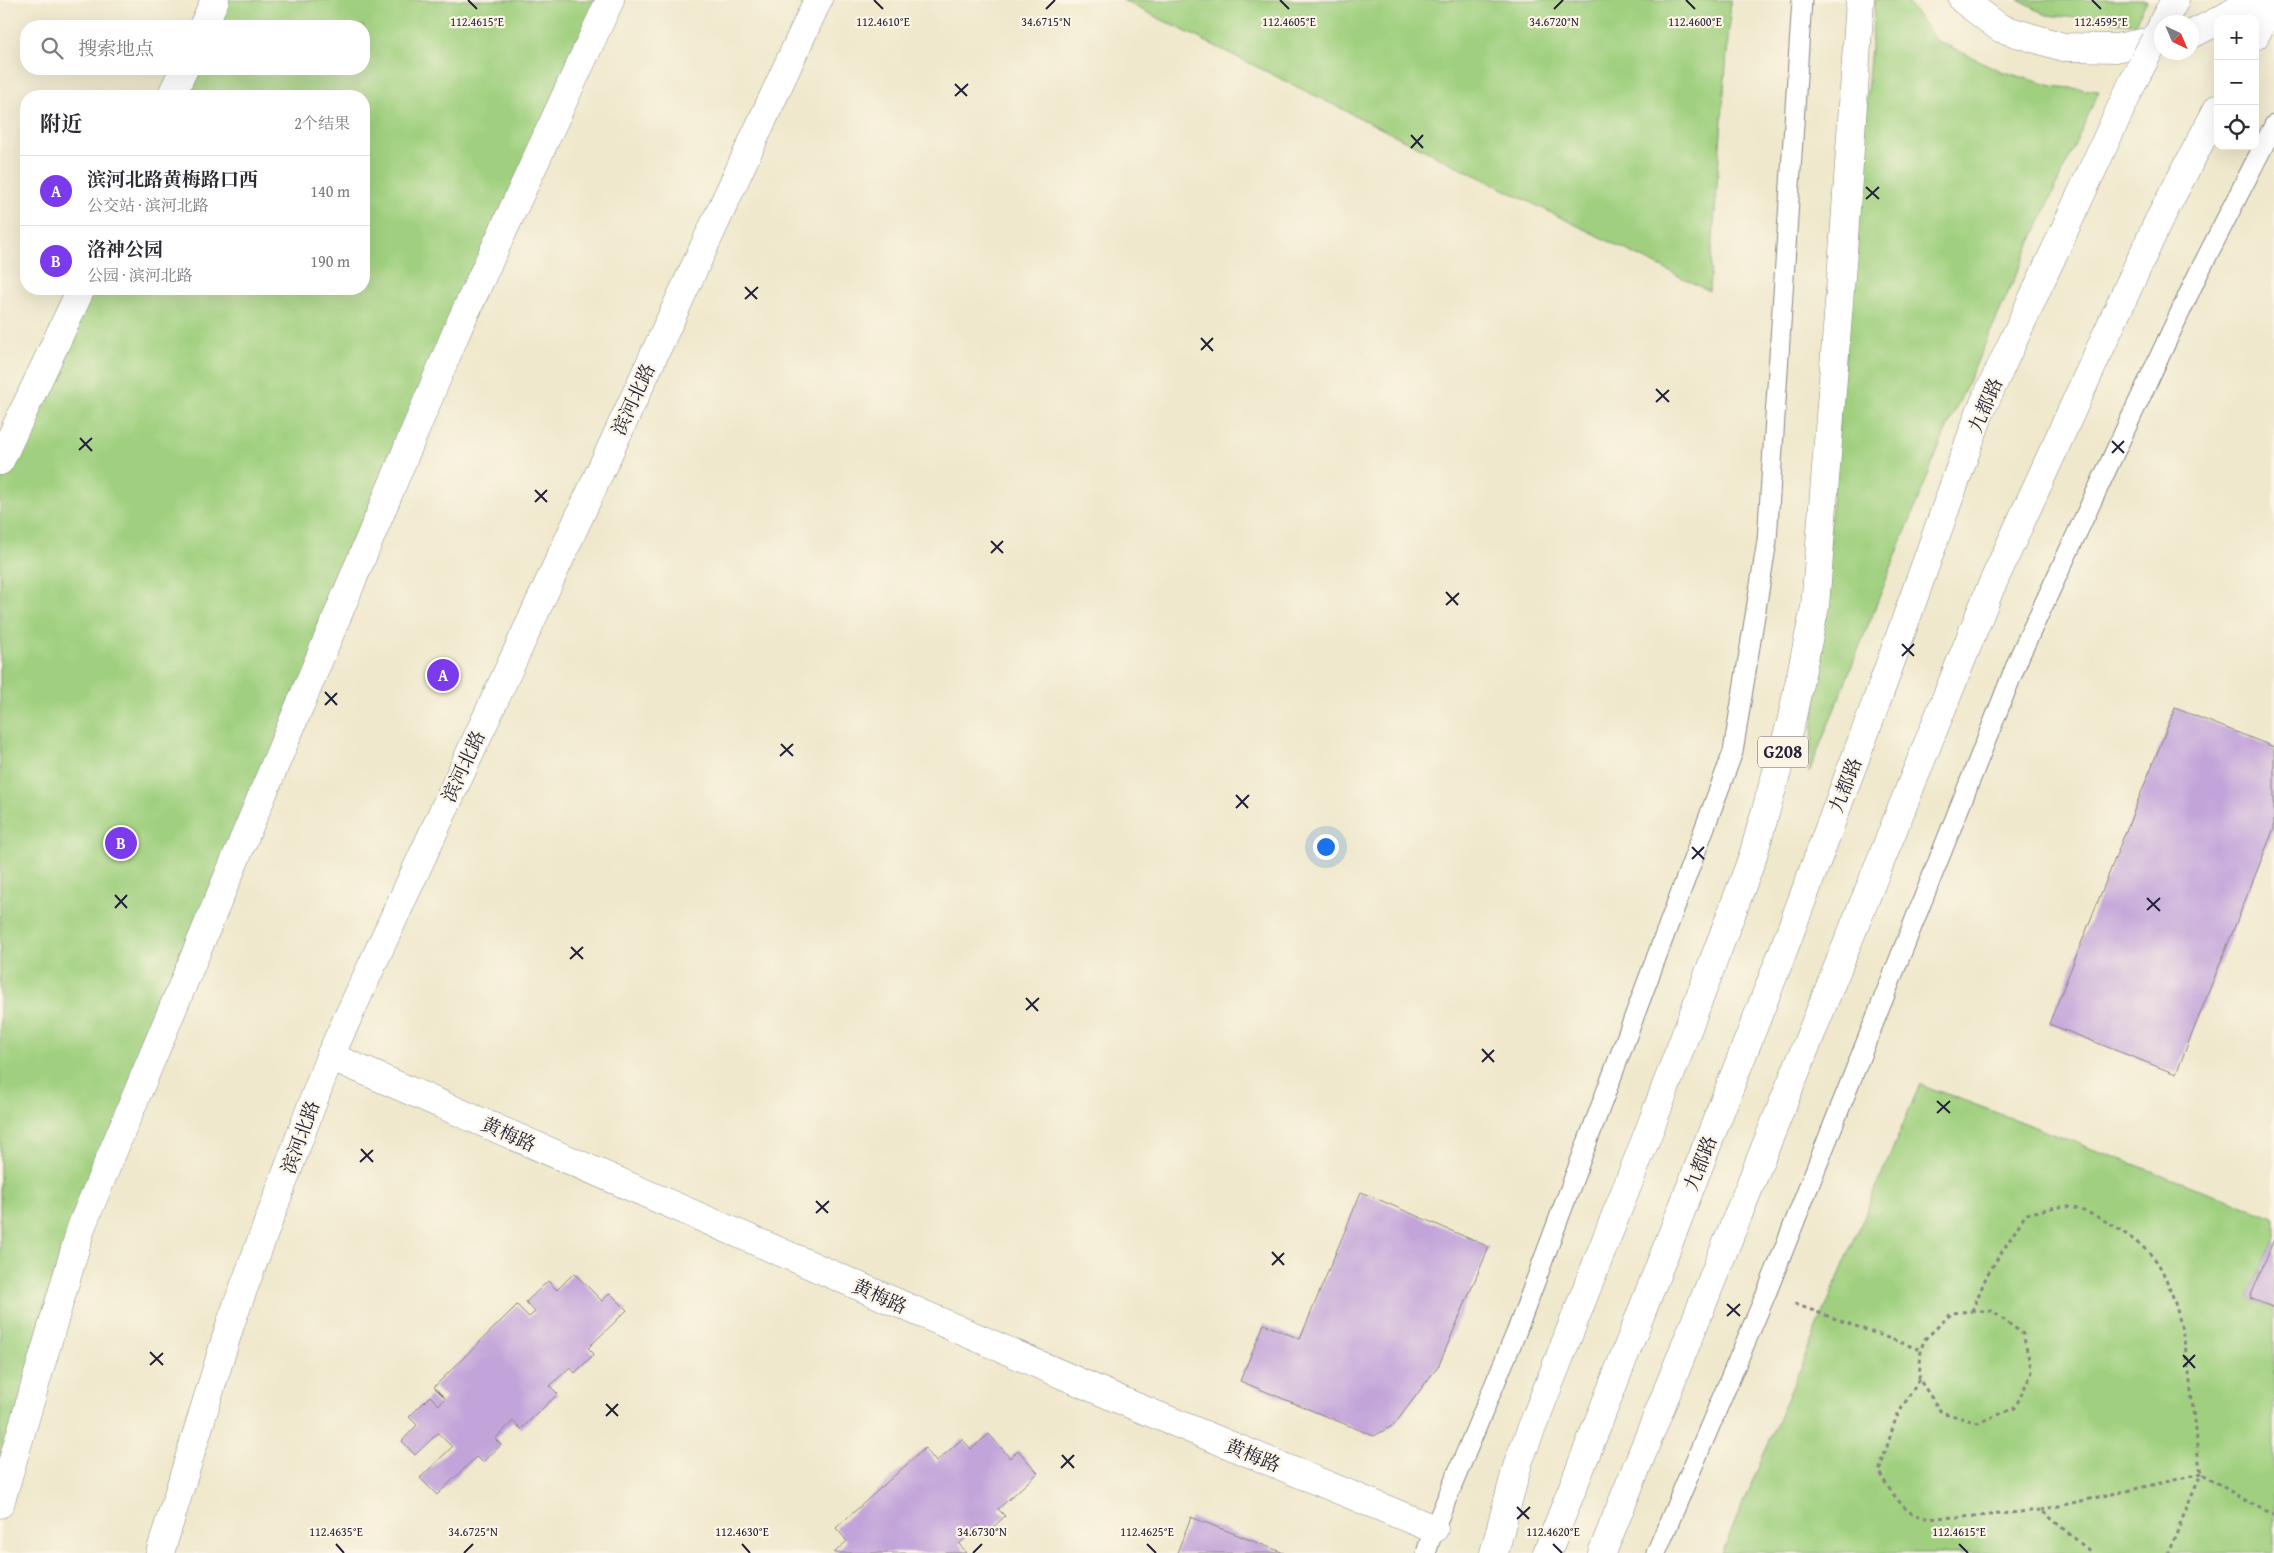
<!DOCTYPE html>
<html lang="zh">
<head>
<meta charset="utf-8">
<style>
  :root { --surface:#fff; --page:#f2f2f3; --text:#2b2b33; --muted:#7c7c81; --line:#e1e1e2; --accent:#7c3aed }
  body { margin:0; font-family:"Gentium Book Plus","Noto Serif SC",serif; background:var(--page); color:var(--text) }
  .controls { position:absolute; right:15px; top:15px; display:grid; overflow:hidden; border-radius:10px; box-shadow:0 5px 20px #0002 }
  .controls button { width:45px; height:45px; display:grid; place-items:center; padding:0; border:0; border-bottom:1px solid var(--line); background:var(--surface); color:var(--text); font:25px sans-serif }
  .compass { position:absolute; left:2154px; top:15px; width:45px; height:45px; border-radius:50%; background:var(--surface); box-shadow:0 5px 20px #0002; rotate:136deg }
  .you { position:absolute; left:1325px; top:846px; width:18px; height:18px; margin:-12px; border:4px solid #fff; border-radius:50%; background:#1a73e8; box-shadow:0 0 0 8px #1a73e833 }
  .badge { display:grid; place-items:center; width:32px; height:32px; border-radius:50%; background:var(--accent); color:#fff; font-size:16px; font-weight:700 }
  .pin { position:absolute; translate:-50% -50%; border:2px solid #fff; box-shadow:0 1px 5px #0006 }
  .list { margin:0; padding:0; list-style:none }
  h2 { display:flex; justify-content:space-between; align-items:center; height:65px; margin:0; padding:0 20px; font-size:21px }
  h2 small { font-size:16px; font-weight:400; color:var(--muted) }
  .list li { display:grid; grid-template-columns:32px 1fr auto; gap:15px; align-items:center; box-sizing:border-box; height:70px; padding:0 20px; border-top:1px solid var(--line) }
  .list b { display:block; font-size:19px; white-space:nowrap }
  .list p { margin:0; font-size:16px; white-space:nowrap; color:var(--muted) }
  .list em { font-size:16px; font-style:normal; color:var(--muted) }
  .icon { flex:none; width:28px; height:28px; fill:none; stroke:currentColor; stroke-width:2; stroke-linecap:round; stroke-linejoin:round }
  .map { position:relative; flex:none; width:2274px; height:1553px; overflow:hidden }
  .search { position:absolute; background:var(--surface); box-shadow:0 5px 20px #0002; left:20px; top:20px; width:350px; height:55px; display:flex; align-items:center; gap:12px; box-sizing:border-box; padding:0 18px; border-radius:20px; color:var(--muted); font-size:19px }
  .panel { position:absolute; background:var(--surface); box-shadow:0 5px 20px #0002; left:20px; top:90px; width:350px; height:205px; border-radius:20px }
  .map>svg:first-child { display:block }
</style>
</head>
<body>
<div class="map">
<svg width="2274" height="1553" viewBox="0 0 2274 1553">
  <rect width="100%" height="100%" fill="#fcf5e5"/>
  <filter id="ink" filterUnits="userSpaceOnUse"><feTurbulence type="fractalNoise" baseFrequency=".02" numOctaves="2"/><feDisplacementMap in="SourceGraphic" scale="10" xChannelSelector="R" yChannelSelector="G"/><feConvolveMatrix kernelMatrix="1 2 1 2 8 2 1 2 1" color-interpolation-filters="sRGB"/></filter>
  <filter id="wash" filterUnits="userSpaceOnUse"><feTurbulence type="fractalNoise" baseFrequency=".0096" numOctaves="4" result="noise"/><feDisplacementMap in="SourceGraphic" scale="20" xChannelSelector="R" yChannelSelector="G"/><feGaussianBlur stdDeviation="1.12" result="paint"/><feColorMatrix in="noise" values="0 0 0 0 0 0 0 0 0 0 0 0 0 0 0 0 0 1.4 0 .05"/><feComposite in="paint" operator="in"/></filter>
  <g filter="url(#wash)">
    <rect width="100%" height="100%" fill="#efe8cc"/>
    <path fill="#a0d07f" stroke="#61795d" d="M215,0H610L82,1225L0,1504V461L81,289H364V96H171L184,69H364V26H203Z
      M1122,0H1731L1709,291Z
      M1875,0H1906L1936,40L2001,71L2052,86L2099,91L1944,435L1809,773Z
      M2018,0H2147L2135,24L2047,15Z
      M1920,1084L2274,1217V1238L2250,1298L2274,1308V1553H1722Z"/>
    <g id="blocks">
      <path fill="#c3a4da" d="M2175,708L2274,747V828L2176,1074L2049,1024Z
        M1361,1192L1489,1247L1439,1365L1394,1425L1374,1436L1240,1381L1264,1324L1300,1339Z
        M2274,1239V1308L2250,1298Z
        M574,1273L602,1301L610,1293L627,1310L588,1348L594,1354L575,1373L570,1367L550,1386L558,1394L521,1429L513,1421L495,1439L501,1445L483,1462L476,1457L437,1495L420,1478L452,1447L438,1433L415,1455L402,1441L417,1425L409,1417L430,1396L439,1405L445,1398L434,1387L517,1305L529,1317L535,1312L526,1302L548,1281L557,1290Z
        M989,1434L1010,1458L1018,1450L1038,1473L998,1509L1005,1516L986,1534L979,1526L959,1544L967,1553H834L847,1541L836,1528L925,1448L936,1462L962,1439L971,1449Z
        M1191,1517L1284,1553H1177Z"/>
    </g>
  </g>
  <g filter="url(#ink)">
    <use href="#blocks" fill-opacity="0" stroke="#888584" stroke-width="1"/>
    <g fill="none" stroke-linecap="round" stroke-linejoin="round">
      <defs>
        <path id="service" d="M1426,1553L1434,1529L1516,1333L1733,752L1767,541L1802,0
          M1656,1553L1766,1294L2020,655L2198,274L2274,125"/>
        <path id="pedestrian" d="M203,26L215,0
          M171,96L184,69
          M0,461L81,289
          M0,1504L82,1225L458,328L610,0"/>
        <path id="minor" d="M330,1056L1132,1405L1434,1529"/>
        <path id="secondary" d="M160,1553L231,1322L330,1056L818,0"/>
        <path id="primary" d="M1963,0L2000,28L2063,47L2116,48L2162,39
          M2222,19L2237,10L2245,0
          M2163,22L2175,0
          M2192,34L2218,21
          M1547,1553L1780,959L1876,703"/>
        <path id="trunk" d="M2255,36L2274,0
          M1494,1553L1519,1460L1649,1131L1752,859L1791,722L1815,607L1844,239L1860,0
          M1602,1553L1990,589L2158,222L2218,108"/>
      </defs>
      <use href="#service" stroke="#888584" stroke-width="21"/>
      <use href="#pedestrian" stroke="#888584" stroke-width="29"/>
      <use href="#minor" stroke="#888584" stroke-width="29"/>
      <use href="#secondary" stroke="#888584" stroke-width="29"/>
      <use href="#primary" stroke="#888584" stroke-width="29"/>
      <use href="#trunk" stroke="#888584" stroke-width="29"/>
      <path stroke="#888584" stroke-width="3" stroke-dasharray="4 4" stroke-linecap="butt" d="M1795,1304L1921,1350
        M1972,1311L1987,1275L2026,1214C2038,1212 2056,1205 2068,1207C2085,1209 2109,1222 2123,1232C2135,1241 2151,1252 2159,1265C2193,1327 2189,1407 2201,1474C2226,1487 2247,1504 2274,1514
        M1972,1311H1992L2023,1334L2032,1372L2015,1408L1978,1423L1941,1412L1919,1379L1921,1350L1924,1340L1952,1313Z
        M1919,1379L1896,1418L1879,1472C1885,1483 1902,1509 1913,1514C1931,1523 2016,1512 2041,1510L2092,1553
        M2041,1510L2201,1474L2168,1553"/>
      <use href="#service" stroke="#fff" stroke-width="19"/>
      <use href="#pedestrian" stroke="#fff" stroke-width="28"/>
      <use href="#minor" stroke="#fff" stroke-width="28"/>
      <use href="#secondary" stroke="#fff" stroke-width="28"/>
      <use href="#primary" stroke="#fff" stroke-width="28"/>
      <use href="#trunk" stroke="#fff" stroke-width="28"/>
      <defs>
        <path id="primary-bridge" d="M1876,703L1980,412L2133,82L2162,26"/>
      </defs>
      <use href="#primary-bridge" stroke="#888584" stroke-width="29" stroke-linecap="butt"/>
      <use href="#primary-bridge" stroke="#fff" stroke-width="28"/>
    </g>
  </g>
  <path fill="none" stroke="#22223b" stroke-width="2" d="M468,0L477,9M874,0L883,9M1280,0L1289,9M1686,0L1695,9M2092,0L2101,9M1046,9L1055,0M1554,9L1563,0M955,84L967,96M955,96L968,84M1411,135L1423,148M1411,148L1423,135M1866,187L1879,199M1866,199L1879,187M745,287L757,299M745,299L758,287M1201,338L1213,351M1201,350L1213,338M1656,389L1669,402M1656,402L1669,390M80,438L92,451M2112,441L2124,453M79,450L92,438M2112,453L2124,441M535,490L547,502M535,502L547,490M991,541L1003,553M991,553L1003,541M1446,592L1458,605M1446,605L1459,593M1902,644L1914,656M1902,656L1914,644M325,692L337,705M325,705L337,693M781,744L793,756M780,756L793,744M1236,795L1248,808M1236,808L1249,795M1692,847L1704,859M1692,859L1704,847M115,895L127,908M2147,898L2160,911M115,908L127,895M2147,910L2160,898M571,947L583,959M570,959L583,947M1026,998L1038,1011M1026,1010L1039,998M1482,1049L1494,1062M1482,1062L1494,1050M1937,1101L1950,1113M1937,1113L1950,1101M361,1149L373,1162M360,1162L373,1150M816,1201L828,1213M816,1213L829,1201M1272,1252L1284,1265M1272,1265L1284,1253M1727,1304L1740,1316M1727,1316L1740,1304M150,1352L163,1365M2183,1355L2195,1368M150,1365L163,1353M2183,1367L2195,1355M606,1404L618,1416M606,1416L618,1404M1062,1455L1074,1468M1061,1468L1074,1455M1517,1507L1529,1519M1517,1519L1530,1507M336,1544L344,1553M742,1544L750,1553M1147,1544L1156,1553M1553,1544L1562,1553M1959,1544L1968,1553M464,1553L473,1544M973,1553L982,1544"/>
  <g text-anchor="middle" stroke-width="4.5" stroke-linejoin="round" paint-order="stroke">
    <rect fill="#fcf5e5" stroke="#63616e" stroke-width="1" x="1758" y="736.5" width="50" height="31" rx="4"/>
    <g font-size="18" font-weight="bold" fill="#22223b">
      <text x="1783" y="758">G208</text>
    </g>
    <g font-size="19" fill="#22223b" stroke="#fcf5e5">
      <text transform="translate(633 399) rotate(-65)" y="7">滨河北路</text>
      <text transform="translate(1985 405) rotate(-67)" y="7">九都路</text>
      <text transform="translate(463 766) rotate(-65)" y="7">滨河北路</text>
      <text transform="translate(1845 785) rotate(-69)" y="7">九都路</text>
      <text transform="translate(509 1134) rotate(24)" y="7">黄梅路</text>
      <text transform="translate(300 1137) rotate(-70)" y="7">滨河北路</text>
      <text transform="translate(1700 1163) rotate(-69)" y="7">九都路</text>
      <text transform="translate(880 1296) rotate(24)" y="7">黄梅路</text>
      <text transform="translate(1253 1455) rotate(22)" y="7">黄梅路</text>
    </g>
  </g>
  <g font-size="12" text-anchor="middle" fill="#22223b" stroke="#fcf5e5" stroke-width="4.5" stroke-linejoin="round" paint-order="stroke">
    <text x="1046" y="26">34.6715°N</text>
    <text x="1554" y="26">34.6720°N</text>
    <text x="477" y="26">112.4615°E</text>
    <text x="883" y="26">112.4610°E</text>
    <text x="1289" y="26">112.4605°E</text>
    <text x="1695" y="26">112.4600°E</text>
    <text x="2101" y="26">112.4595°E</text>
    <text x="336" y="1536">112.4635°E</text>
    <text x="742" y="1536">112.4630°E</text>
    <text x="1147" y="1536">112.4625°E</text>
    <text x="1553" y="1536">112.4620°E</text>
    <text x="1959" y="1536">112.4615°E</text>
    <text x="473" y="1536">34.6725°N</text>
    <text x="982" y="1536">34.6730°N</text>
  </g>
</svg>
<div class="controls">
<button>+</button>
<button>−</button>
<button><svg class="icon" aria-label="locate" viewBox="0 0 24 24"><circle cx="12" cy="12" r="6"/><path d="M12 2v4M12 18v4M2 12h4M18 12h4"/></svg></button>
</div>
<svg class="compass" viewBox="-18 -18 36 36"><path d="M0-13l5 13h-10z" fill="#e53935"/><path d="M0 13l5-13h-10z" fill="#7c7c81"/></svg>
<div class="you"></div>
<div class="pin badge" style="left:443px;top:675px">A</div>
<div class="pin badge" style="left:121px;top:843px">B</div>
<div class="search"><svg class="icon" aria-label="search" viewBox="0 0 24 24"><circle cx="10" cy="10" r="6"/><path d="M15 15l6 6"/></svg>搜索地点</div>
<section class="panel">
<h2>附近<small>2个结果</small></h2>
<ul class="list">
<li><span class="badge">A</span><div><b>滨河北路黄梅路口西</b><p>公交站 · 滨河北路</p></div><em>140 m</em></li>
<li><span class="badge">B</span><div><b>洛神公园</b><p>公园 · 滨河北路</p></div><em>190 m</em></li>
</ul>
</section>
</div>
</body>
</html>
